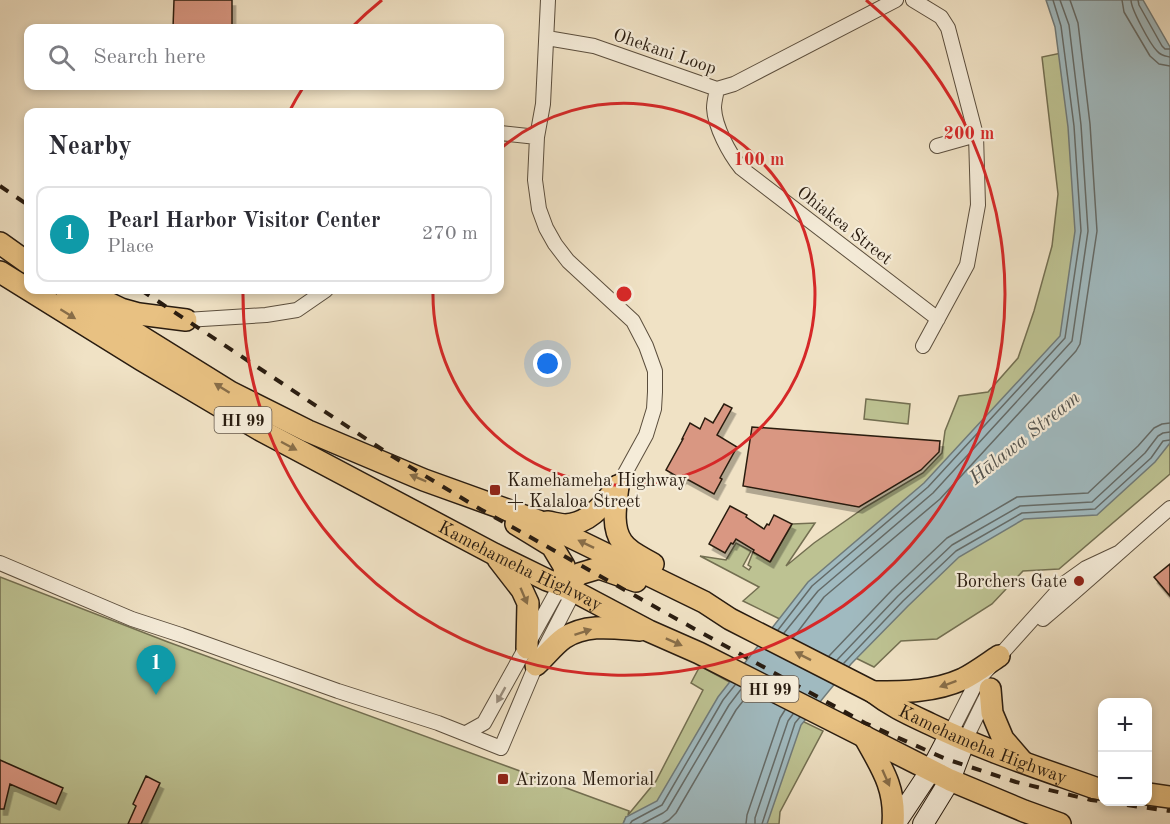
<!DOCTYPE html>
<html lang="en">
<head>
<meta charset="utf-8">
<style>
  :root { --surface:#fff; --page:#f7f7f7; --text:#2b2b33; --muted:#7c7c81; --line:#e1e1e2; --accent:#8f2418 }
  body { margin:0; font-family:"Old Standard TT",serif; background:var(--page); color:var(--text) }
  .controls { position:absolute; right:18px; bottom:18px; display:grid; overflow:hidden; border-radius:12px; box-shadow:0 3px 9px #0003 }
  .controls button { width:54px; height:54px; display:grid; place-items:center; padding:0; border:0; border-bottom:2px solid var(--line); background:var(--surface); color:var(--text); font:30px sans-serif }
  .you { position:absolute; left:548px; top:364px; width:21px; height:21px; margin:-15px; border:4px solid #fff; border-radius:50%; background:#1a73e8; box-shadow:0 0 0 9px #1a73e833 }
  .badge { display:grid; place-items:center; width:39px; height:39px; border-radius:50%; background:var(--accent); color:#fff; font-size:20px; font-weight:700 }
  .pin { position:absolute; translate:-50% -50px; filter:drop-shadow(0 2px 3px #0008) }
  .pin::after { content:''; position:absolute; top:32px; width:21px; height:18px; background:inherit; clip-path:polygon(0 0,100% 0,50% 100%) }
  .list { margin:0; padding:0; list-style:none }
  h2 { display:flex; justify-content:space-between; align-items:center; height:78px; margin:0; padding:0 24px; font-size:26px }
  h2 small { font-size:20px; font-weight:400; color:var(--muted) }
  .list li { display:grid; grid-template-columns:39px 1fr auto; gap:18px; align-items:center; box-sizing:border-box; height:96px; margin:0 12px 12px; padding:0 12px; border:2px solid var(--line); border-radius:12px }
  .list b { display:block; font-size:22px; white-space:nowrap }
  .list p { margin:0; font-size:20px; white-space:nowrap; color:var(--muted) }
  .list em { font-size:20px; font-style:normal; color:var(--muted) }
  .icon { flex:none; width:33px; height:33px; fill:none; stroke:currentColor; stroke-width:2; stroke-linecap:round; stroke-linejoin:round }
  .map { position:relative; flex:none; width:1170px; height:824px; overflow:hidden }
  .search { position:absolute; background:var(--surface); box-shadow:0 3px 9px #0003; left:24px; top:24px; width:480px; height:66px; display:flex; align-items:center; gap:15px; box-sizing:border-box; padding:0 21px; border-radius:12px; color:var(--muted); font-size:22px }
  .panel { position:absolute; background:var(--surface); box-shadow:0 3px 9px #0003; left:24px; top:108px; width:480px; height:186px; border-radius:12px }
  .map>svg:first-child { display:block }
</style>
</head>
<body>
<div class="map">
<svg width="1170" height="824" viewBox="0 0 1170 824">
  <defs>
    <filter id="shadow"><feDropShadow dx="3.5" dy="6" stdDeviation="0" flood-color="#0004"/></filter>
  </defs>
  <rect width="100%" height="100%" fill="#f0e2c5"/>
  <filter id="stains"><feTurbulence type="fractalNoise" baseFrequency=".00333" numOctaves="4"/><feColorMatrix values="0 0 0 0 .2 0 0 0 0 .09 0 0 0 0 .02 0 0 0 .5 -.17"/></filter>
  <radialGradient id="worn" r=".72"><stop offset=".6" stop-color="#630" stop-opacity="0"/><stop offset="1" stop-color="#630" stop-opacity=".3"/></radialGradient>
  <path fill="#bdc292" stroke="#736f51" stroke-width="1.5" d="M1066,52L1088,75L1078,379L790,624L743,601L759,587L700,556L726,560L736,543L751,551L743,566L749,570L751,567L748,565L753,552L771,561L792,524L815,523L786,566L814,543L864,508L923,473L942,453L945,431L959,396L988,392L1018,358L1034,311L1052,246L1058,194L1042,57Z
    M1170,347V474L1059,569L1023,571L992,604L937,639L901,641L874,667L827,644Z
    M866,399L910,404L908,424L864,419Z
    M0,577L168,642L629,811L628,815L656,781L703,690L691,683L700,666L748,692L664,808L626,817L623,824H0Z
    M769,705L823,731L780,812L779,824H752Z"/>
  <path fill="#a0bac0" stroke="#707b7a" stroke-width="1.5" d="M1046,0H1143L1170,47V443L1155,462L1097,515L1024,519L959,557L908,606L851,664L801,725L767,824H623L626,817L657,801L718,697L808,582L924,483L1060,336L1075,231L1068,127L1055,27Z"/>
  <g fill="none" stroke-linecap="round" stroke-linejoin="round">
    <path stroke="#646b68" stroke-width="1.5" d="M1122,0L1124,12L1150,56L1159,64L1170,66
      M1131,0C1131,9 1150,44 1157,51C1161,56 1165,56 1170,57
      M1138,0L1139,5L1162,46L1165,49H1170
      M778,630L812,586L928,487L1065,338L1081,231L1074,126L1061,26L1053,0
      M784,633L818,591L933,493L1072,341L1088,231L1081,125L1069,25L1060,0
      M793,638L824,597L940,499L1076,351L1080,344L1097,231L1090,124L1078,23L1070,0
      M829,656L892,590L947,538L1017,497L1088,493L1138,446L1154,428L1162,424L1170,423
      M837,660L898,596L952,545L1020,506L1092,502L1145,453L1158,436L1163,433L1170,432
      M844,663L903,601L956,551L1022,513L1095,509L1151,458L1163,441L1170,440
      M630,824L632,821L662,805L723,700L735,685
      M642,824L663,813L667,810L729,705L742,688
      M662,824L669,820L676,813L736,710L750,692
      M746,824L747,815L780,718L785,710
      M755,824V818L788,721L793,714
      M762,824L795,723L800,717"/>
  </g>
  <path fill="#d99782" stroke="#291c10" stroke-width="1.5" filter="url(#shadow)" d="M174,0H232V28H173Z
    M724,404L732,408L717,435L737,447L720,478L722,479L714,494L683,477L681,479L666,470L683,439H682L690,423L700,429L705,418L713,423Z
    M752,427L940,441L939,452L921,470L859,507L743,486Z
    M730,506L747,515L746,517L764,529L767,524L769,525L774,515L792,524L770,562L753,552L754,550L736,539L733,544L731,543L725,553L709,544Z
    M1170,564V596L1154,577Z
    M0,760L63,788L56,804L10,784L4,809H0Z
    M146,776L160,783L141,824H128L136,806L133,804Z"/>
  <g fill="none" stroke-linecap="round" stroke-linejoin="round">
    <defs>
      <path id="street" d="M548,0L543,104L537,137L535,180L539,209L546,228L555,244L568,261L633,321L646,346L655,371V392L654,409L646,435L618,486
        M913,0L941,17L948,28L976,135L978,205L967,265L923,346
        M547,38L594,46L717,89L734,84L896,0
        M717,89C716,95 714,102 714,108C715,127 729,153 741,168L938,319
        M500,133L537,137
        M937,146L976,135
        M186,320L266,315L297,310L326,290
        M0,563L132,619L181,635L338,691L438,723L501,748L536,665L569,601L566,587L555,595L484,723L466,733
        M1043,619C1086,583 1127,545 1170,508
        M950,734L977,681L1065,583L1086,568L1118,553
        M965,740L988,693"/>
      <path id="secondary" d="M895,824L931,770L950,734
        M923,824L950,780L965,740"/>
      <g id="primary">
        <path d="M0,243L28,263"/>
        <path id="s1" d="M0,272L142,360L262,431L494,554L547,580L566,587L649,631L699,653L950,780L1024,811L1060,824"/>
        <path id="s2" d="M66,290L230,392L308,431L424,480L538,521L704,602L730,619L873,692C891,706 909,714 930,724C983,750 1039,768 1095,788L1102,789"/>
        <path d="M100,299L121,309L139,314L186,320"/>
        <path d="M618,486C616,503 611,527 622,542C628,552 643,558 653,564"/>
        <path d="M547,522C554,523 560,525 566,525C591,523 604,503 618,486"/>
        <path d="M516,524L552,546L564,566L566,587"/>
        <path d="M498,559L522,590L528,603L527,648"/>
        <path d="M566,587L579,574L599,568L636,581"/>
        <path d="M536,665C545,657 554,645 564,638C587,623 614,628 640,630"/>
        <path d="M990,689L992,713L1003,739L1022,761"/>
        <path d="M873,692C904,692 934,692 963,679C975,673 987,664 999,656"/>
        <path d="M864,736C881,767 896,787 893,824"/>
        <path d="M1148,794L1170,797"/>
      </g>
    </defs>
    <use href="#street" stroke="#5b4e3d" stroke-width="16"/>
    <use href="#secondary" stroke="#291c10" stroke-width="22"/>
    <use href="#primary" stroke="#291c10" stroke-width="24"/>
    <use href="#street" stroke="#f5ecd9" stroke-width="14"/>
    <use href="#secondary" stroke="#f5ecd9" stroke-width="20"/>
    <use href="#primary" stroke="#e8c182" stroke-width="21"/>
    <path stroke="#291c10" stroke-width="4" stroke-dasharray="10 10" stroke-linecap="butt" d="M0,186L28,205
      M141,290L392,456L480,509L682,622L865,723L946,759L1016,782L1091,800L1170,811"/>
  </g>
  <defs><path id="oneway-solid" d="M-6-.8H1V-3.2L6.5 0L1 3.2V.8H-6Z" transform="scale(1.5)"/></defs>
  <g fill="#886e49">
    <use href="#oneway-solid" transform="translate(68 314) rotate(32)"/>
    <use href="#oneway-solid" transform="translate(222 388) rotate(-148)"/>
    <use href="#oneway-solid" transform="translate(289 446) rotate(28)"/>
    <use href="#oneway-solid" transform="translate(418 478) rotate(-157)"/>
    <use href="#oneway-solid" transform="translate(586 544) rotate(-154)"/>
    <use href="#oneway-solid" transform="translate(524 596) rotate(67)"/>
    <use href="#oneway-solid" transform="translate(583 632) rotate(-18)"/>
    <use href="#oneway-solid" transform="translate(674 642) rotate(24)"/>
    <use href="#oneway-solid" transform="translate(803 656) rotate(-153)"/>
    <use href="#oneway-solid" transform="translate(948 684) rotate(160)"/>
    <use href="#oneway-solid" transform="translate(886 778) rotate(66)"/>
  </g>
  <use fill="#998e7f" href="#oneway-solid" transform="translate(501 695) rotate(119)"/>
  <g fill="none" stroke="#d62828" stroke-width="3">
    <path d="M500 149A191 191 0 1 1 433 291"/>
    <path d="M289 112A381 381 0 0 1 304 86M352 27A381 381 0 0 1 382 0M866 0A381 381 0 1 1 243 291"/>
  </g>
  <g fill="#8f2418" stroke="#f5ecd9" stroke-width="2">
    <rect x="489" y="484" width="12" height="12" rx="3"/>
    <circle cx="1079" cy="581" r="6"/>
    <rect x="497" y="773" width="12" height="12" rx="3"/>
  </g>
  <g text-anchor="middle" stroke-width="4.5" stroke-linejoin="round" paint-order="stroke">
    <g fill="#f5ecd9" stroke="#665a4c" stroke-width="1.5">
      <rect x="214.5" y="407" width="57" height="26" rx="4.5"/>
      <rect x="741.5" y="676" width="57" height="26" rx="4.5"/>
    </g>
    <g font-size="16" font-weight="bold" fill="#291c10">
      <text x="243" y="426">HI 99</text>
      <text x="770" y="695">HI 99</text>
    </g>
    <g font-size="18" fill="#291c10" stroke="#f5ecd9">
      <text transform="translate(665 51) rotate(19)" y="6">Ohekani Loop</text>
      <text transform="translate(845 225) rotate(38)" y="6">Ohiakea Street</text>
      <text dy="6" stroke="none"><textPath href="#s1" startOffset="598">Kamehameha Highway</textPath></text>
      <text dy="6" stroke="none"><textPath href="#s2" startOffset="1026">Kamehameha Highway</textPath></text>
    </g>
    <g font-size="18" fill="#291c10" stroke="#f5ecd9" text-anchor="start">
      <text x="507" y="486">Kamehameha Highway<tspan x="507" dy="21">+ Kalaloa Street</tspan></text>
      <text x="1067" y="587" text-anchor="end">Borchers Gate</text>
      <text x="515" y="785">Arizona Memorial</text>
    </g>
    <g font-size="20" font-style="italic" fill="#53534e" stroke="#f5ecd9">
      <text transform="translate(1024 437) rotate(-39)" y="7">Hālawa Stream</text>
    </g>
  </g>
  <circle cx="624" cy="294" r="9" fill="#d62828" stroke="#f5ecd9" stroke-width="3"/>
  <g font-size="18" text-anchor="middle" font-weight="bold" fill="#d62828" stroke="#f5ecd9" stroke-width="4.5" stroke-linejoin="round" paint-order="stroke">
    <text x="969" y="139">200 m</text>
    <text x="759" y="165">100 m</text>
  </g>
  <rect width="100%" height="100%" filter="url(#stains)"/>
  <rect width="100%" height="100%" fill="url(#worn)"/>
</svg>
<div class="controls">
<button>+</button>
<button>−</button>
</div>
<div class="you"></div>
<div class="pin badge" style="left:156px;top:695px;background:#0f9aa8">1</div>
<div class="search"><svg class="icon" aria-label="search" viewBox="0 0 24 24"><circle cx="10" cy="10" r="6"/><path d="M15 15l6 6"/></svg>Search here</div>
<section class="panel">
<h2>Nearby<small></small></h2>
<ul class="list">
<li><span class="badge" style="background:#0f9aa8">1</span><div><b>Pearl Harbor Visitor Center</b><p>Place</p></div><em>270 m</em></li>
</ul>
</section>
</div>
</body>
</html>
